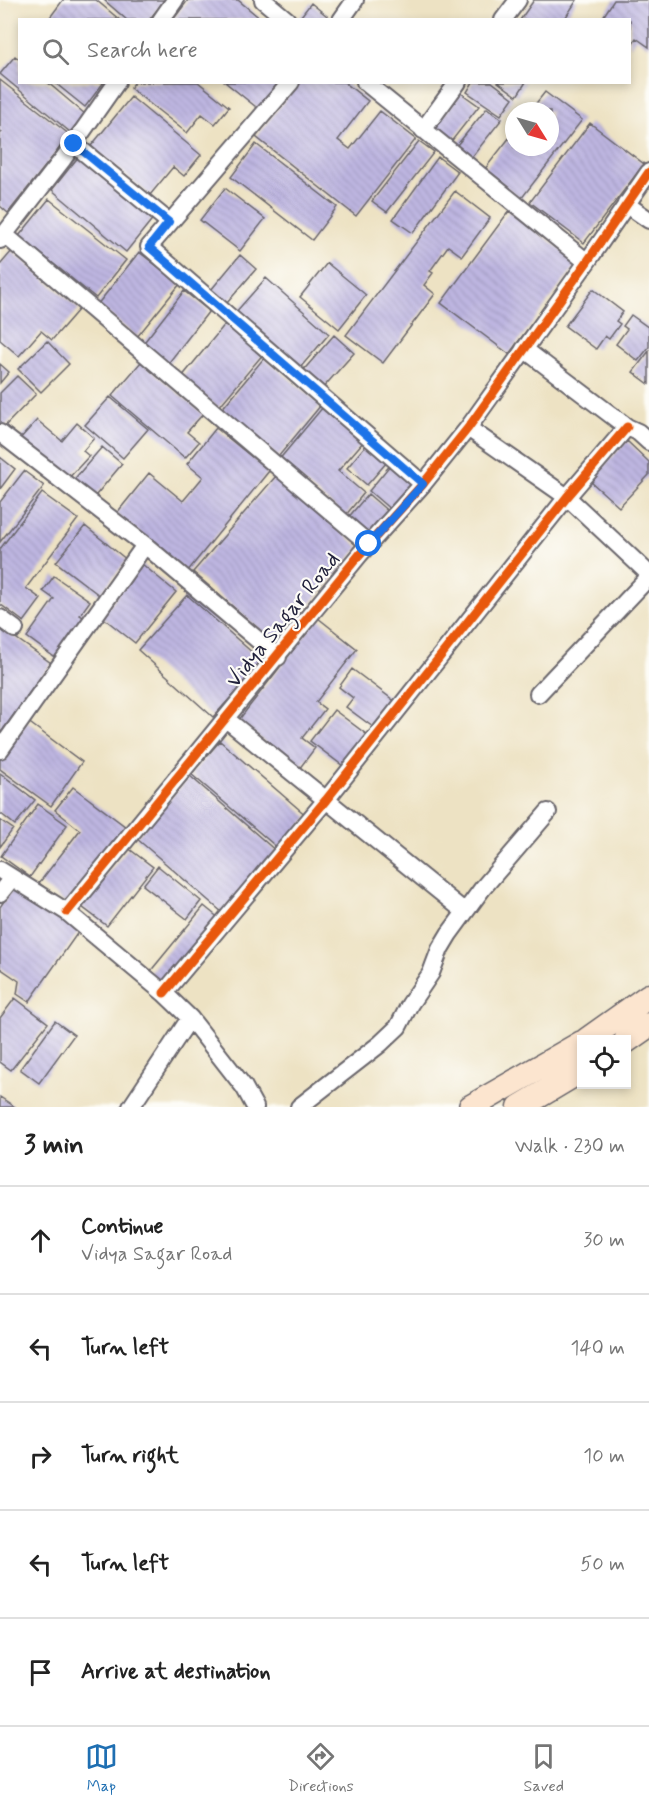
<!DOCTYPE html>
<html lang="en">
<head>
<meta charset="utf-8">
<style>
  :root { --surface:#fff; --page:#f6f6f6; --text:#222; --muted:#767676; --line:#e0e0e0; --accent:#1f6fb2 }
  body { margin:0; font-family:Mynerve,sans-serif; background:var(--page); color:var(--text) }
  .controls { position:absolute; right:18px; bottom:18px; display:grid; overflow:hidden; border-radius:0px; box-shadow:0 3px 9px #0003 }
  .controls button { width:54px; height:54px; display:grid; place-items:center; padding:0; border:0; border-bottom:2px solid var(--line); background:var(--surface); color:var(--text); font:30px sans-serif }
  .compass { position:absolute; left:505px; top:102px; width:54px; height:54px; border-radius:50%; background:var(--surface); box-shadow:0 3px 9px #0003; rotate:127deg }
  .stop { position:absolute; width:18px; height:18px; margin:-14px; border:4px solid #1a73e8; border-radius:50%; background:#fff }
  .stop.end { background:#1a73e8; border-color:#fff; box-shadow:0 2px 6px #0008 }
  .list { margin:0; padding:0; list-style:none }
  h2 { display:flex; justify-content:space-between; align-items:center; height:78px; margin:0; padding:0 24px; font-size:26px }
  h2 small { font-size:20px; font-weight:400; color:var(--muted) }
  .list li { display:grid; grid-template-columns:39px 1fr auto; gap:18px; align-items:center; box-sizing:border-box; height:108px; padding:0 24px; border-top:2px solid var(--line) }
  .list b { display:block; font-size:22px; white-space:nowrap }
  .list p { margin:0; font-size:20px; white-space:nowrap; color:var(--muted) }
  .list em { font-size:20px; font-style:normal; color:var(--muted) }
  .icon { flex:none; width:33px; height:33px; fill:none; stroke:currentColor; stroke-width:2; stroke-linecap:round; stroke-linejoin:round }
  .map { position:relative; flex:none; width:649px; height:1107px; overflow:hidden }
  .search { position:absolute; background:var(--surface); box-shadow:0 3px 9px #0003; left:18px; right:18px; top:18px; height:66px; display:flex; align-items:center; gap:15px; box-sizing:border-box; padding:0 21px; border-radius:0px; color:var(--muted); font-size:22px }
  .sheet { height:618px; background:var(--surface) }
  nav { display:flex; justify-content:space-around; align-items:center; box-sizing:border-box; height:84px; border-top:2px solid var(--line); background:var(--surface); font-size:16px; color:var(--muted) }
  nav a { display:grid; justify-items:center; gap:3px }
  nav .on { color:var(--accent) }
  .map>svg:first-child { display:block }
</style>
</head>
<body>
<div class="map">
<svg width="649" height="1107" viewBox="0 0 649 1107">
  <defs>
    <pattern id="building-back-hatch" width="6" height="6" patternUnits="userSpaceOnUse" patternTransform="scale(1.5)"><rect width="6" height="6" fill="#beb6e1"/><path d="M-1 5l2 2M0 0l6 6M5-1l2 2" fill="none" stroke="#a39cc2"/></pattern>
  </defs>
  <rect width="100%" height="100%" fill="#fdfcf7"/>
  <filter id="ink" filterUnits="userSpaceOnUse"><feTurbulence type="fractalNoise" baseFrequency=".0167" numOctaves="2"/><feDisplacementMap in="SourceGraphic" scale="12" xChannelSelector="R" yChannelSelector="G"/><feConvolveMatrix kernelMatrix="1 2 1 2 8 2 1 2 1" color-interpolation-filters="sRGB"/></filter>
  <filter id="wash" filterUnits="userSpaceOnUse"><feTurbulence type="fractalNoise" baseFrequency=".008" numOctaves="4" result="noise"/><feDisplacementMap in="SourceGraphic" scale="24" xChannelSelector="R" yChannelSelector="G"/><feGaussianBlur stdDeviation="1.35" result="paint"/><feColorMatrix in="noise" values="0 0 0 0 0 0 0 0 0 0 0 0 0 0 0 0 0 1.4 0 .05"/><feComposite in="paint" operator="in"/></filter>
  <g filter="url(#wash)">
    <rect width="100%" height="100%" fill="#ede2c3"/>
    <g id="blocks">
      <path fill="url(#building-back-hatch)" d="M63,0H96L120,20H48Z
        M104,0H165L149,20H127Z
        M188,0H238L262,20H173Z
        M534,0H577L564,20H520Z
        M614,0H649V47L636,38L630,47V20H601Z
        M311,3L332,20H298Z
        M15,56L20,60V82H47L85,114L70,132L0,74Z
        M0,80L70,135L8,213L0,206V134L2,132L0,131Z
        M54,82H104L85,107Z
        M135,82H198L229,107L215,124L202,114L187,133L130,88Z
        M225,82H274L280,87L261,111Z
        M299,82H344L368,101L338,140L350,149L380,111L416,139L356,216L256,137Z
        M473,82H492L513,98L501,115L467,92Z
        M498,82H526L517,96Z
        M545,92L582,120L521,199L484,170L514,132V147H550V111H530Z
        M461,93L479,106L450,143L432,130Z
        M131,97L201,155L184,176L173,167L150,195L91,146Z
        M487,108L502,119L468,162L453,150Z
        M590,123L644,164L584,243L530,202Z
        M419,141L434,152L387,212L372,201Z
        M256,144L337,207L312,240L231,177Z
        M79,156L154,217L126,252L52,190Z
        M438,157L458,172L413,233L393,219Z
        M225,188L265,219L240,251L200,220Z
        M455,191L490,218L462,256L448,246L430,271L433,273L424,285L435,294L383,363L346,335Z
        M49,199L126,260L96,298L19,236Z
        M509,211L578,262L509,354L441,303Z
        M12,251L79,309L52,340L41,331L19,356L0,340V265Z
        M139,252L180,284L137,337L97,305Z
        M240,255L256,269L227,303L211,290Z
        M327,263L366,295L339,329L300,297Z
        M266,278L329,334L299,369L235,313Z
        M593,289L623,312L616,321L620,324L609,339L605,336L596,349L565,326Z
        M184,291L209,311L167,365L142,345Z
        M631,315L649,328V347L638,361L616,344L627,329L623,326Z
        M226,323L264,353L218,408L181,378Z
        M334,335L354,353L321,390L301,373Z
        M47,341L69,364L41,392L18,369Z
        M649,351V384L633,372Z
        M264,358L321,405L278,457L221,410Z
        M141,362L203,414L187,432L199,442L185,458L112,396Z
        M0,364L9,372L0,383Z
        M17,376L36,394L4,427L0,423V393Z
        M110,397L148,429L123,458L85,425Z
        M323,407L364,441L338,471L364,493L345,516L278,461Z
        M37,420L62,441L77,423L94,438L83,451L89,456L66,481L19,440Z
        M216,428L269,471L187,572L116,514L149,473L183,501L203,477L187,464Z
        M627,441L649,462V475L619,507L590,481Z
        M366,445L387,462L367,485L347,468Z
        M102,447L122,464L91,501L71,483Z
        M0,457L15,469L0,489Z
        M391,464L414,483L391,510L369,491Z
        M24,471L44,486L0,542V502Z
        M276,476L359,547L276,644L193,572Z
        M42,493L78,519L26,588L41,599L24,622L0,604V549Z
        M368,494L390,513L368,539L347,519Z
        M85,526L127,560L99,595L56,562Z
        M142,564L176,592L135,643L101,616Z
        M54,576L90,601L80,615L86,619L57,659L27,637L54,599L43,591Z
        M187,595L263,662L213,717L138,650Z
        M318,618L357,649L316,702L325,709L302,738L315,748L299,769L238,721Z
        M0,627L51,663L0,734Z
        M352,669L397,703L377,730L346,707L353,698L339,687Z
        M334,710L370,737L347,769L310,741Z
        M27,721L82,762L51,806L0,769V759Z
        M220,741L308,817L280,850L191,774Z
        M0,773L35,800L15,825L0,813Z
        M190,776L277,852L223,913L136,838Z
        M73,787L126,827L66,904L39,883L80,830L55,810Z
        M38,804L67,825L30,877L1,856Z
        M0,820L13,829L0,847Z
        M128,848L153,867L107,926L82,907Z
        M158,866L201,901L187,919L143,885Z
        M14,886L79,931L29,1002L17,994L19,981L0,968V907Z
        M204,906L220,919L165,986L149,973Z
        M15,998L48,1023L11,1070L0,1062V1018Z
        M55,1021L74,1035L39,1083L20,1069Z
        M0,1097L15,1107H0Z"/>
    </g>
  </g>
  <g filter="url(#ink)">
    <use href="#blocks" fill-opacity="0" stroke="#69656b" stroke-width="1.5"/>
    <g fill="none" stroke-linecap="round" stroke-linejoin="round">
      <defs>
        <path id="street" d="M263,0L287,20
          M161,20L175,0
          M341,20L355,0
          M503,20L518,0
          M291,82L149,247L423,484
          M365,82L587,262
          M423,130L458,82
          M74,144L169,222
          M626,204L649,220
          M5,235L369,544
          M0,240L63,159L117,82
          M524,349L627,427L638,432L649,442
          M468,428L567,497L649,574
          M0,433L145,545L278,657
          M0,618L15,629
          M538,694L649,577
          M226,719L465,912
          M0,750L145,545
          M0,870L67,912L164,993L190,1018L244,1087L255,1107
          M0,893L12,878
          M67,912L360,554L423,484L468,428L587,262L649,172
          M164,993L326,800L567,497L627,427
          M131,1107L190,1018
          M299,1107L380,1044L398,1027L410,1004L431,973L440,949L449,934L482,889L548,812"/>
        <path id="secondary" d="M587,1040L649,996
          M626,1041L649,1025
          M471,1107L582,1043
          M520,1107L582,1070"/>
      </defs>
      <use href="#street" stroke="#69656b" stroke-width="20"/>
      <use href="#secondary" stroke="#69656b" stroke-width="27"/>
      <use href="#street" stroke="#fff" stroke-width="16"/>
      <use href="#secondary" stroke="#fce5cf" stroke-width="24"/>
      <defs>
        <path id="cycleway" d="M67,912L360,554L423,484L468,428L587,262L649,172
          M164,993L326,800L567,497L627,427"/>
      </defs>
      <use href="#cycleway" stroke="#fdfcf7" stroke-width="13"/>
      <use href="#cycleway" stroke="#e8590c" stroke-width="9"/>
    </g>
  </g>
  <g fill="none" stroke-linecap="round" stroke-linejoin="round" filter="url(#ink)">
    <path stroke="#1a73e8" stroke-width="8" d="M74,144L169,222L149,247L423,484L369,544"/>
  </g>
  <g text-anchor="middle" stroke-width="4.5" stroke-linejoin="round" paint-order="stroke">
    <g font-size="22" fill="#22223b" stroke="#fdfcf7">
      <text transform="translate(282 619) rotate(-51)" y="8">Vidya Sagar Road</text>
    </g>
  </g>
</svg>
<div class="controls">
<button><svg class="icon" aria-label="locate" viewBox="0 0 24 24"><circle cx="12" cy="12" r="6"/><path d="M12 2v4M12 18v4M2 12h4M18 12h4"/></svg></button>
</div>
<svg class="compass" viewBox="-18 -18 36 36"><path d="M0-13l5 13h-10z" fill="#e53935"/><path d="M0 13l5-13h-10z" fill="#767676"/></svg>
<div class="stop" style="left:369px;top:544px"></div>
<div class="stop end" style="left:74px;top:144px"></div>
<div class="search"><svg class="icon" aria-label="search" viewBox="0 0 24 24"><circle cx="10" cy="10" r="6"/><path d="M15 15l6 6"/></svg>Search here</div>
</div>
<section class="sheet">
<h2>3 min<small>Walk · 230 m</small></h2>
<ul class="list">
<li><svg class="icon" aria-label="ahead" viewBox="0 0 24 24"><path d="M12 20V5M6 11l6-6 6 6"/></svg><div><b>Continue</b><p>Vidya Sagar Road</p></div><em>30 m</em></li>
<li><svg class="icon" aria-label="left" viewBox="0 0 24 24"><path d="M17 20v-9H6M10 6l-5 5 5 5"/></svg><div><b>Turn left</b></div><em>140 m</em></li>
<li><svg class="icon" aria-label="right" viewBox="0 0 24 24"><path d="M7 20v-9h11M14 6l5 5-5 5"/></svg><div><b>Turn right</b></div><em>10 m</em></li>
<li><svg class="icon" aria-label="left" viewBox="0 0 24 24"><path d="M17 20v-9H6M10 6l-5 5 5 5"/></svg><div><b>Turn left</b></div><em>50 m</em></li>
<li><svg class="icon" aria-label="arrive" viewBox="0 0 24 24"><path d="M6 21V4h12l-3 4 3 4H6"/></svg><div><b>Arrive at destination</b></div></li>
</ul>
</section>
<nav>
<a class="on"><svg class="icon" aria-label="map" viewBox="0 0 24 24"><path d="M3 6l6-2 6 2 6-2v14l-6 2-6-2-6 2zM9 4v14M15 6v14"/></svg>Map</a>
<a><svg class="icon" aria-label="directions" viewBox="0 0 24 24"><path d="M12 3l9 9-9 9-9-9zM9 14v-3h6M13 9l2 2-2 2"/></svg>Directions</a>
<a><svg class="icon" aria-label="saved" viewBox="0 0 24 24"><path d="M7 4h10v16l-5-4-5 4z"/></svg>Saved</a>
</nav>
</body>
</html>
